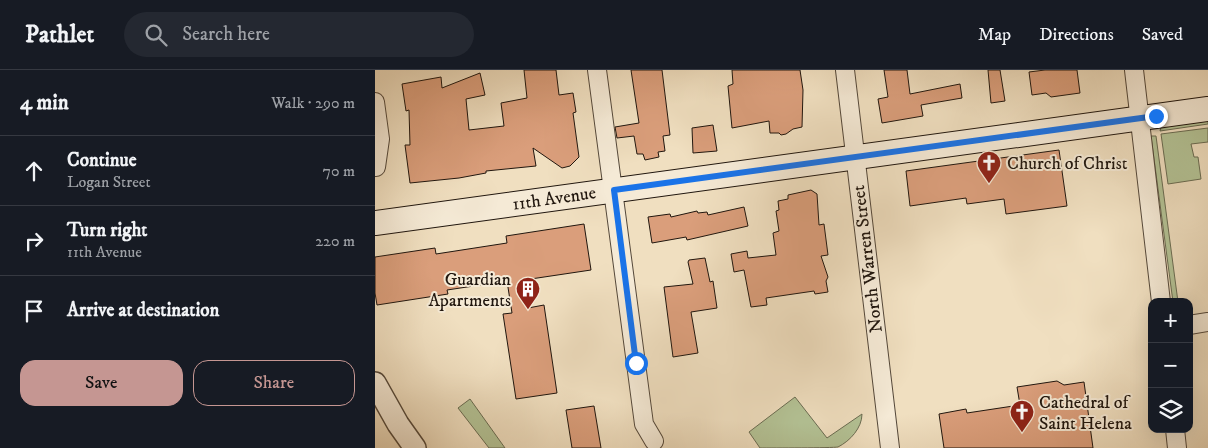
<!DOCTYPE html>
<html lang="en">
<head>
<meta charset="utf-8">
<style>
  :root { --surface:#171b24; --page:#242831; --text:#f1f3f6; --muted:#9ea1a6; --line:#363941; --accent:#c59692 }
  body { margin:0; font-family:"IM FELL DW Pica",serif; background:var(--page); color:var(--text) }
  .controls { position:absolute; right:15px; bottom:15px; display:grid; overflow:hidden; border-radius:10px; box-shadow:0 5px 20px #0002 }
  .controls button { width:45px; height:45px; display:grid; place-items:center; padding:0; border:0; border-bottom:1px solid var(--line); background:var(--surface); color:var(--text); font:25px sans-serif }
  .stop { position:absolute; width:15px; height:15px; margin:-11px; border:4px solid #1a73e8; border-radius:50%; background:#fff }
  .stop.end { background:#1a73e8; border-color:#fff; box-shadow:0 1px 5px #0008 }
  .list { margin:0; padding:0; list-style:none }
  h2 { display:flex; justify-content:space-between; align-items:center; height:65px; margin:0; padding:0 20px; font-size:21px }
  h2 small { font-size:16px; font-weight:400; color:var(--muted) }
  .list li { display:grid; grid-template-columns:32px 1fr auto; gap:15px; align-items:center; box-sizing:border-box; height:70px; padding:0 20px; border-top:1px solid var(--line) }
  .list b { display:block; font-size:19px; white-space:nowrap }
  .list p { margin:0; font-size:16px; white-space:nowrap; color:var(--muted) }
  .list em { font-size:16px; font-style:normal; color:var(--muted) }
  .actions { display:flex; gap:10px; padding:15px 20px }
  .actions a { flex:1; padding:11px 0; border:1px solid var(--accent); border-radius:15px; text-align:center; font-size:18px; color:var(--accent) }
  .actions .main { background:var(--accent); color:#111 }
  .icon { flex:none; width:28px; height:28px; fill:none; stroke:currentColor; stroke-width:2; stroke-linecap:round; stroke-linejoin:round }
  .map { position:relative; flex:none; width:833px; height:378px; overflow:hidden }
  header { display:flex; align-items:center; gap:30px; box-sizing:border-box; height:70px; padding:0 25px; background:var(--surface); border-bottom:1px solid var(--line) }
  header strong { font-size:24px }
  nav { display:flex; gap:28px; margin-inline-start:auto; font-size:18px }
  .search { width:350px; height:45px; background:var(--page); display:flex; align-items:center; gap:12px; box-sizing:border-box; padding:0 18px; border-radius:28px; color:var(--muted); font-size:19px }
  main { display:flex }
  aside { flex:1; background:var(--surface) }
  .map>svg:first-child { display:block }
</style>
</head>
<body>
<header>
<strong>Pathlet</strong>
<div class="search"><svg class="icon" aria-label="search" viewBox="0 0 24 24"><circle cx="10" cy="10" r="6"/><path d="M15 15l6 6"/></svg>Search here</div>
<nav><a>Map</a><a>Directions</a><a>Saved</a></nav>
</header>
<main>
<aside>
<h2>4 min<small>Walk · 290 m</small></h2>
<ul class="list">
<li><svg class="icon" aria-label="ahead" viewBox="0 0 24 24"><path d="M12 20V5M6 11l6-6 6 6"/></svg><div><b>Continue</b><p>Logan Street</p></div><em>70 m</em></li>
<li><svg class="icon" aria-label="right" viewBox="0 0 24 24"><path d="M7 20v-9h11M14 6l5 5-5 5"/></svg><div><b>Turn right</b><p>11th Avenue</p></div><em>220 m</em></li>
<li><svg class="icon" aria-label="arrive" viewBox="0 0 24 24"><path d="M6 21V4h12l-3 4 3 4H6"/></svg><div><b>Arrive at destination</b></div></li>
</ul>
<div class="actions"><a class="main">Save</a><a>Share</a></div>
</aside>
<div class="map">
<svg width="833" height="378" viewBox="0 0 833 378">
  <rect width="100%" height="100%" fill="#f0dfc0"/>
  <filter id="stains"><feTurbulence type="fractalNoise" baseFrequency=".004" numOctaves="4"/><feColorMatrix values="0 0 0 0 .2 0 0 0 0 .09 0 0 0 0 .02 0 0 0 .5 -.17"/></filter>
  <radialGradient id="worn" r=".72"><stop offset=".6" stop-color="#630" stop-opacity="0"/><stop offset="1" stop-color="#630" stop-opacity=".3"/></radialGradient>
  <path fill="#b4c396" stroke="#6a6c52" d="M833,50V54L785,61L786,57Z
    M833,58V72L816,74L819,87H823L826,109L793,114L786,64Z
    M776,66H781L803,232H798Z
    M420,327L452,368L487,344C487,358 475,371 463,377C457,378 397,378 385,378L374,362Z
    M95,329L130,378H114L83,338Z"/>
  <path fill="#da9e7b" stroke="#20160e" d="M149,0H181L184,25L198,23L201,42L198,43L204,87L195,96L187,98L158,78L161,96L111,101V103L84,108L35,113L30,75H35L34,40L31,41L27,14L66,7L67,18L105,3L110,25L91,29L94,60L129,56L126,33L152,28Z
    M256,0H287L295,65L288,66L290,81L283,82L284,87L270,90L268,84H262L259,66L242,68L240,57L264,53Z
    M357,0H425L428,20L427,57L418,59L411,64L406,65L404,63H395L394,51L357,58L353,16L358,14Z
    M509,0H532L535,24L585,14L587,28L546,35L548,46L507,53L503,29L513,27Z
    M613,0H625L630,31L616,33Z
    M670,0H702L705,23L676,27L671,23L657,25L654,2Z
    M338,55L342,81L318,83L317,58Z
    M684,80L692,136L631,144L629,129L592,134L591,128L535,136L531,101Z
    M436,120L442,124L444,155L449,154L453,185L446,186L453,207L451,211L453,222L440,224L439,221L391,228L392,235L376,237L369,200L359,202L356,184L372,181L373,188L401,185L398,163L404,161L401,141L404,140L403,131L413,129V125Z
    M369,137L373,156L312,170L311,167L277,173L273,147L295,144L296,147L322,141L323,143L332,142L333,145Z
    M209,154L216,200L149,210L153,238L169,235L182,323L141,329L128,244L137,243L132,211L72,220L73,224L2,235L0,223V187L60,178L61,184L132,173L131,166Z
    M330,188L335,212L338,211L342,238L316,242L323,283L298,287L289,217L318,214L313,192L314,190Z
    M682,311L689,315L709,312L718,378H569L564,344L591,339L592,343L645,335L642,317Z
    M219,336L226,378H197L191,340Z"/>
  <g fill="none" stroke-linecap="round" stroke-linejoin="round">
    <defs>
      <path id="minor" d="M222,0L269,354L279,371
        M470,0L515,378
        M759,0L786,232
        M0,32L5,69L1,97
        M814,255L833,252
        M800,359L802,378"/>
      <path id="tertiary" d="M0,313L23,354L40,378"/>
      <path id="secondary" d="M0,153L833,39"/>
    </defs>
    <use href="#minor" stroke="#54483a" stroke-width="20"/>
    <use href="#tertiary" stroke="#54483a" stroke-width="24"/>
    <use href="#secondary" stroke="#20160e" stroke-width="26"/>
    <use href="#minor" stroke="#f5ead6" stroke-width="18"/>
    <use href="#tertiary" stroke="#f5ead6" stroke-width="21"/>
    <use href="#secondary" stroke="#f5ead6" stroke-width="24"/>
  </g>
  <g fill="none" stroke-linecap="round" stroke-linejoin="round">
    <path stroke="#1a73e8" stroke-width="6" d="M261,293L239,120L781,46"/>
  </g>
  <defs>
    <symbol id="church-pin" viewBox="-11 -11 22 30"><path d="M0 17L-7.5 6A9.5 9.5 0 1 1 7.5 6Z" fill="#8f2418" stroke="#f5ead6"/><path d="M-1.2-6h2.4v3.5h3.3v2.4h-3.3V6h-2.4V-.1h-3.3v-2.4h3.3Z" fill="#fff"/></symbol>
    <symbol id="building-pin" viewBox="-11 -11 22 30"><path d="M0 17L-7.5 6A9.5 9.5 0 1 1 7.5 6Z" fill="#8f2418" stroke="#f5ead6"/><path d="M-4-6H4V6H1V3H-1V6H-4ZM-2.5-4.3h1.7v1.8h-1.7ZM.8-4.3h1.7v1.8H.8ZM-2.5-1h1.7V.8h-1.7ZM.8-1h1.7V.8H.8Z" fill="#fff"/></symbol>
  </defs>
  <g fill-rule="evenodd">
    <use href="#church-pin" x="600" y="79" width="28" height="38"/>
    <use href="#building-pin" x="139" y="205" width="28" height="38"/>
    <use href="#church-pin" x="633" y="328" width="28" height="38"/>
  </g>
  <g text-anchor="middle" stroke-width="4" stroke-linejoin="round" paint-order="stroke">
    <g font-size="18" fill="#20160e" stroke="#f5ead6" text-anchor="start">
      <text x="632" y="99">Church of Christ</text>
      <text x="136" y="215" text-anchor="end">Guardian<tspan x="136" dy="21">Apartments</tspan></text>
      <text x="664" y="338">Cathedral of<tspan x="664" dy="21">Saint Helena</tspan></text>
    </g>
    <g font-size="18" fill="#20160e" stroke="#f5ead6">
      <text transform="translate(179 128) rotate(-8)" y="6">11th Avenue</text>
      <text transform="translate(492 189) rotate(-97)" y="6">North Warren Street</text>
    </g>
  </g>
  <rect width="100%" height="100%" filter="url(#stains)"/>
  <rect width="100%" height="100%" fill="url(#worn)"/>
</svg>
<div class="controls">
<button>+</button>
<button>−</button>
<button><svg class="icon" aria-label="layers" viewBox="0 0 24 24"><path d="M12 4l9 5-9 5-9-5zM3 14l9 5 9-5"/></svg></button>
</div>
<div class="stop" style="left:261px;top:293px"></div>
<div class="stop end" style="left:781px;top:46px"></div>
</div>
</main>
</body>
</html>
